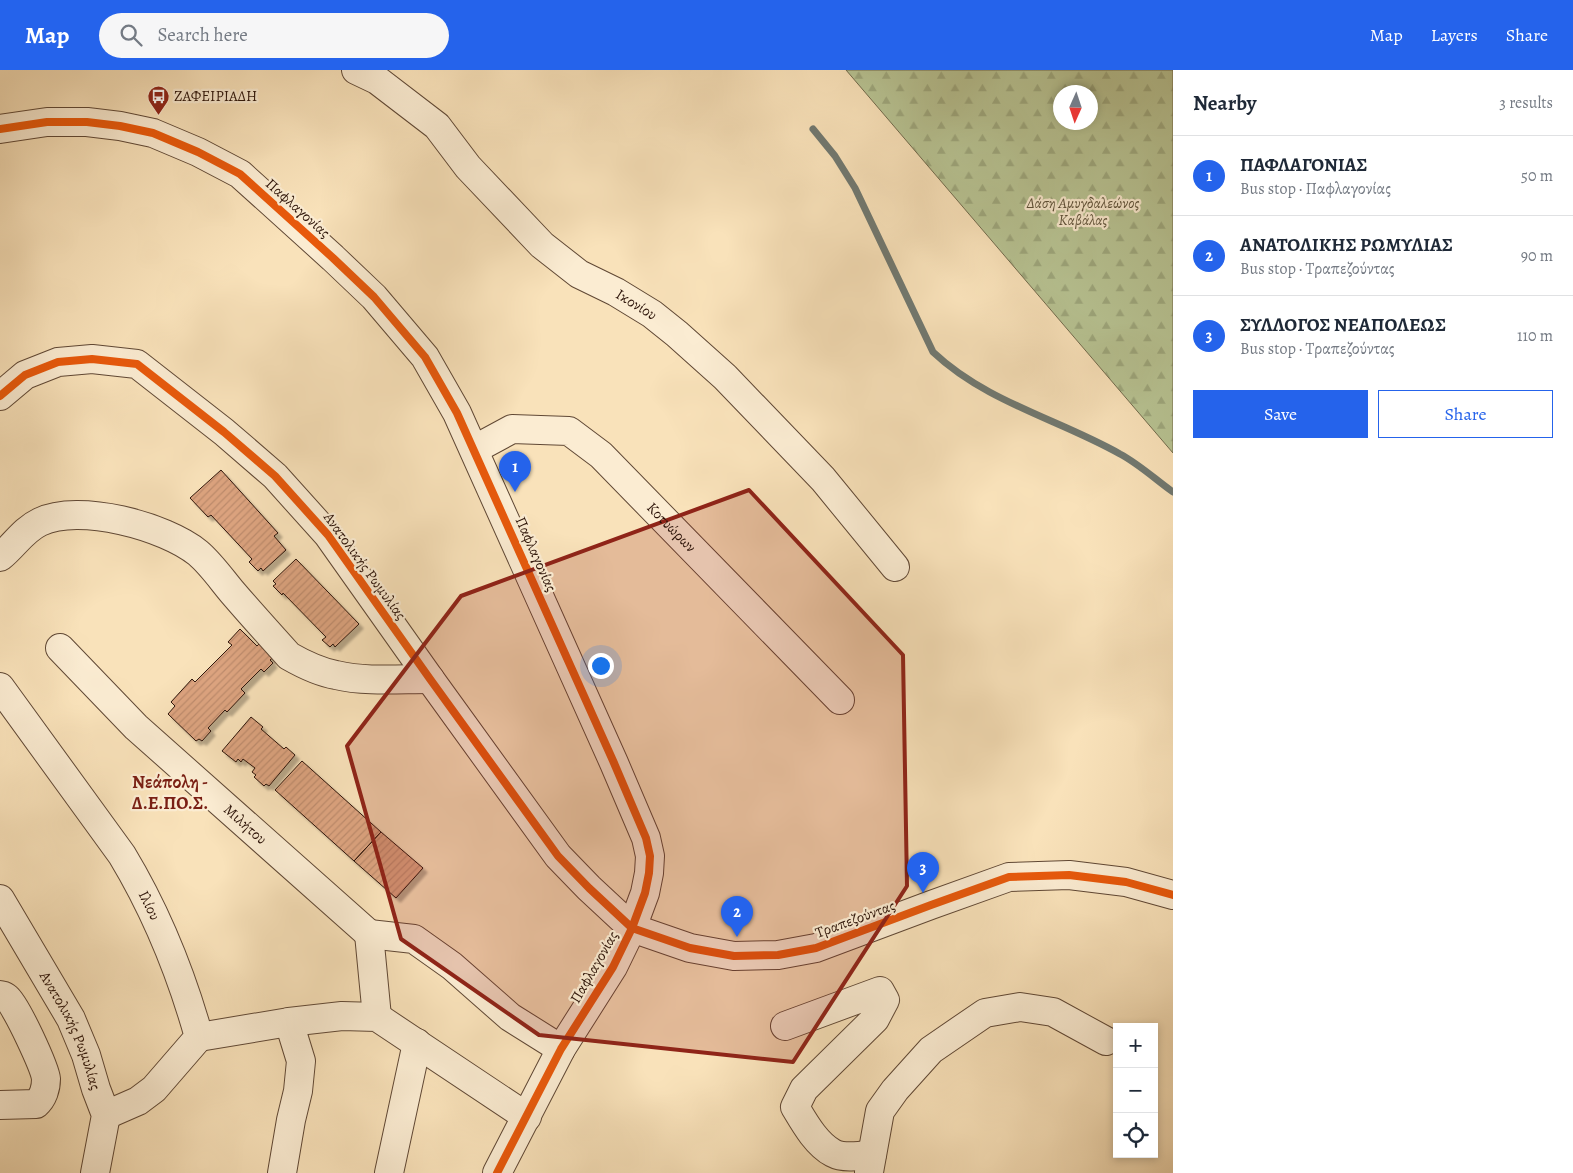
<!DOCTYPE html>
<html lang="en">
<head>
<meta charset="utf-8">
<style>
  :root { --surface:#fff; --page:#f6f6f7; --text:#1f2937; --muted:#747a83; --line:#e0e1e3; --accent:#2563eb }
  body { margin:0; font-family:Alegreya,serif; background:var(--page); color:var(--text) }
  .controls { position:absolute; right:15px; bottom:15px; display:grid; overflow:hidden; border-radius:0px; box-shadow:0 2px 8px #0003 }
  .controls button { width:45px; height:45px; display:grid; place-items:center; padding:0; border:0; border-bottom:1px solid var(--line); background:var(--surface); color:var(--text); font:25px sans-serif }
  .compass { position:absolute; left:1053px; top:15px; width:45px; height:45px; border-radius:50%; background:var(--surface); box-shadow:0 2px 8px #0003; rotate:183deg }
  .you { position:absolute; left:600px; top:595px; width:18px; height:18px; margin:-12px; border:4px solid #fff; border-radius:50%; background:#1a73e8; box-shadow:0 0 0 8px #1a73e833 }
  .badge { display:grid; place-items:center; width:32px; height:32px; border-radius:50%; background:var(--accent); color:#fff; font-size:16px; font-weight:700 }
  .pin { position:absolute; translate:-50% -41px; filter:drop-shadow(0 1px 2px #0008) }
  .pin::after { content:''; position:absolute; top:26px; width:18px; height:15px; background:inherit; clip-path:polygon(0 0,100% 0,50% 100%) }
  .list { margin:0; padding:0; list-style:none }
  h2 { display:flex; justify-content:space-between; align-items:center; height:65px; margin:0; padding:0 20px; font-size:21px }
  h2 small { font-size:16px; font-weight:400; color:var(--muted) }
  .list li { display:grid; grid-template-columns:32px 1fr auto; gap:15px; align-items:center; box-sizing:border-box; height:80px; padding:0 20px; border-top:1px solid var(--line) }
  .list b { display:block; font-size:19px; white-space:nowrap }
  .list p { margin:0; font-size:16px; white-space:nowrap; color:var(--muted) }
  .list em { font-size:16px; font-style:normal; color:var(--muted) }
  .actions { display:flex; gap:10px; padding:15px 20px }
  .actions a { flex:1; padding:11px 0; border:1px solid var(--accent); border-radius:0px; text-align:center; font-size:18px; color:var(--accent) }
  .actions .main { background:var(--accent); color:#fff }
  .icon { flex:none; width:28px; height:28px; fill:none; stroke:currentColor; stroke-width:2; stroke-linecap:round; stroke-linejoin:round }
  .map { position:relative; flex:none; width:1173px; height:1103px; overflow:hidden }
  header { display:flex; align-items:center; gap:30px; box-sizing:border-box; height:70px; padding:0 25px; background:var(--accent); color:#fff }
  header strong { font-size:24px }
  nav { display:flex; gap:28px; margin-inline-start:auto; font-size:18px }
  .search { width:350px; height:45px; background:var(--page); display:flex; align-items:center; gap:12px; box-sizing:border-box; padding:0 18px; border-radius:28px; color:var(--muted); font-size:19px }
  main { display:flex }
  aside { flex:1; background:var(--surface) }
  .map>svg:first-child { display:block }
</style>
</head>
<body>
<header>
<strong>Map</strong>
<div class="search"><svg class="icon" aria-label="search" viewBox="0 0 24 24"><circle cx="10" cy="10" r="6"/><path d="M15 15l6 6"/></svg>Search here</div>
<nav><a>Map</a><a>Layers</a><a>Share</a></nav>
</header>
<main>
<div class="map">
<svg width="1173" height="1103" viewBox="0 0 1173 1103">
  <defs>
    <pattern id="forest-firs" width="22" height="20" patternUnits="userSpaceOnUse" patternTransform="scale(1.25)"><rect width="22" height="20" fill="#b8c494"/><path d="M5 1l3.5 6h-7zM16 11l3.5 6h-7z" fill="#9ea87e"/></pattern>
    <pattern id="building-hatch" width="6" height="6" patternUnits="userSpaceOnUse" patternTransform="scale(1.25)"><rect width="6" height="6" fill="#dda480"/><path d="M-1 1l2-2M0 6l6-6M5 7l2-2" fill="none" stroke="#be8c6d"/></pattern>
    <filter id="shadow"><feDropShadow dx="4.5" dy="4.5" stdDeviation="1" flood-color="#0004"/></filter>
  </defs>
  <rect width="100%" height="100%" fill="#f9e2ba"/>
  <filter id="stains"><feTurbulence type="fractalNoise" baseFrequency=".004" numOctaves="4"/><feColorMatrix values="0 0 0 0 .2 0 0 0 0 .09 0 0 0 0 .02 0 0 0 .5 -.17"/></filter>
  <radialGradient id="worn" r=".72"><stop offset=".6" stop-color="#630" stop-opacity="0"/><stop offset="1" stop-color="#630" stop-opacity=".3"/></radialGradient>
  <path fill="url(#forest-firs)" stroke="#726c4e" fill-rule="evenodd" d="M846,0H1173V383ZM1060,22H1090V52H1060Z"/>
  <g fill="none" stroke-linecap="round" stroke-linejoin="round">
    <path stroke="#717971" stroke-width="7" d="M813,59L835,86L855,118L933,282C986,332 1058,349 1120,384C1139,394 1156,410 1173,422"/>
  </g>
  <path fill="url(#building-hatch)" stroke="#2d1409" filter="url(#shadow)" d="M221,400L278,463L274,466L286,480L263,501L261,498L258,501L249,492L252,489L211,445L208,447L190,428Z
    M296,489L359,554L335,577L333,574L330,577L322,570L326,567L283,523L282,525L273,516L276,514L273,511Z
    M240,559L257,576L261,572L275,586L270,590L273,593L264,602L261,599L241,619L245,623L227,642L225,640L208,658L211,661L202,671L199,669L196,671L168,644L175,636L171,632L192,609L195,612L232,575L228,572Z
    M251,647L263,657L261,659L284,679L286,677L295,685L269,716L266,714L264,716L254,707L256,705L252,702L255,698L243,689L241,692L238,689L236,692L222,681Z
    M302,691L381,762L354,791L275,720Z
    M381,762L423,798L396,828L354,791Z"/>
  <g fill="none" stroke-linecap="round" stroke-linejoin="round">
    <defs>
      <g id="minor">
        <path id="s1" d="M356,0L377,10L437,56L468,97L542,175L579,204L616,222L652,244L677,264L725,307L823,409L895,497"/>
        <path d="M0,59L47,52H87L120,56L153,63L198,82L240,104L333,188L374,227L425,287L457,343L614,693L646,768L650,786L649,803L645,823L632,858L613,897L561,979L497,1103"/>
        <path d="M0,326L25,305L58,292L92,289L137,294L224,362L275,406L328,465L430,609L558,786L589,818L632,858L690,878L734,886L778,885L816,878L931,835L1009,807L1069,805L1126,812L1173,825"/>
        <path id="s2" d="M475,379L512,359L569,361L601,385L840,630"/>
        <path d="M0,487C14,476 23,460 40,452C79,433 165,456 198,483C211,494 222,510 233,523C251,544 270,565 289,586C303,594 319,602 336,605C366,612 398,609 430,609"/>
        <path id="s3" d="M60,578L136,657L369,864"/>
        <path id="s4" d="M0,617L122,785C157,843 181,903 199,967L154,1019L138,1031L106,1045"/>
        <path id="s5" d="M0,829L71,949L86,985L96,1019L106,1045L95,1103"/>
        <path d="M369,864L414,869L452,896L510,947L561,979"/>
        <path d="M369,864L377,947"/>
        <path d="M0,925C4,926 4,925 7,928C16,935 45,998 46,1009C46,1018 43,1028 36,1034L0,1035"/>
        <path d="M785,956L880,921L885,930L875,949L804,1019L795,1037C804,1052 816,1074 833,1083C844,1089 860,1086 872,1084"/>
        <path d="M199,967L289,952L342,946L377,947L527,1047"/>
        <path d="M869,1102L880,1041L895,1020L931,980L985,943L1020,937L1053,942L1106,971"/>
        <path d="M282,1103L291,1050L298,1021L301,991L289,952"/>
        <path d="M389,1103L417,973"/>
      </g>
    </defs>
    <use href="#minor" stroke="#604835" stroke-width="30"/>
    <use href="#minor" stroke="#fbecd2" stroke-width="28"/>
    <defs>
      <path id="cycleway" d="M0,59L47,52H87L120,56L153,63L198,82L240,104L333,188L374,227L425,287L457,343L614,693L646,768L650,786L649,803L645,823L632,858L613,897L561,979L497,1103
        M0,326L25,305L58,292L92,289L137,294L224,362L275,406L328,465L430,609L558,786L589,818L632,858L690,878L734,886L778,885L816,878L931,835L1009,807L1069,805L1126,812L1173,825"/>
    </defs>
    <use href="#cycleway" stroke="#fbecd2" stroke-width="11"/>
    <use href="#cycleway" stroke="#e8590c" stroke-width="8"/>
  </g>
  <path fill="#8f2418" fill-opacity="0.2" stroke="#8f2418" stroke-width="4" stroke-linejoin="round" d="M749,420L903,585L907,816L793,992L539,965L401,869L347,676L461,526Z"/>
  <defs>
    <symbol id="bus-pin" viewBox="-11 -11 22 30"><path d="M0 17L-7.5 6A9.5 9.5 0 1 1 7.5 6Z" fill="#8f2418" stroke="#fbecd2"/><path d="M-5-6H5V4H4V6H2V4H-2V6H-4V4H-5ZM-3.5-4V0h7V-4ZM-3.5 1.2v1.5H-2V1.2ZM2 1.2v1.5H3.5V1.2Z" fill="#fff"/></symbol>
  </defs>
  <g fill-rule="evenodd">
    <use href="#bus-pin" x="146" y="14" width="25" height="34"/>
  </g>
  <g text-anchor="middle" stroke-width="4.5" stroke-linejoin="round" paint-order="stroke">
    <g font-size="15" fill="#2d1409" stroke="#fbecd2" text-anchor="start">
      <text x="174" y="31">ΖΑΦΕΙΡΙΑΔΗ</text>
    </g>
    <g font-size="15" font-style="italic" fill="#5e523a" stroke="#fbecd2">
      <text x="1083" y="138">Δάση Αμυγδαλεώνος<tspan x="1083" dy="17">Καβάλας</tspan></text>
    </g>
    <g font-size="15" fill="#2d1409" stroke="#fbecd2">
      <text transform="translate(298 138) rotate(42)" y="5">Παφλαγονίας</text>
      <text dy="5" stroke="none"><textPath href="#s1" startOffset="370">Ικονίου</textPath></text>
      <text dy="5" stroke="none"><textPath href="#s2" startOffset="240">Κοτυώρων</textPath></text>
      <text transform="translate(536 484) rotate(66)" y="5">Παφλαγονίας</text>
      <text transform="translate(365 496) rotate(54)" y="5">Ανατολικής Ρωμυλίας</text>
      <text dy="5" stroke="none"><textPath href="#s3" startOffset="256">Μιλήτου</textPath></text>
      <text dy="5" stroke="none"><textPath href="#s4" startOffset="265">Ιλίου</textPath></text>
      <text transform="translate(855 849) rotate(-20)" y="5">Τραπεζούντας</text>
      <text transform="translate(594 897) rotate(-60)" y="5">Παφλαγονίας</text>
      <text dy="5" stroke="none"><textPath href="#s5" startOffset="150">Ανατολικής Ρωμυλίας</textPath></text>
    </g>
    <g font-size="18" font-weight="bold" fill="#7a1f14" stroke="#fbecd2">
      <text x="170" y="718">Νεάπολη -<tspan x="170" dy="21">Δ.Ε.ΠΟ.Σ.</tspan></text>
    </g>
  </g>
  <rect width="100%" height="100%" filter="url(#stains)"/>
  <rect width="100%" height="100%" fill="url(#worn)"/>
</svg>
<div class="controls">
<button>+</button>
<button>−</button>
<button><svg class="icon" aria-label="locate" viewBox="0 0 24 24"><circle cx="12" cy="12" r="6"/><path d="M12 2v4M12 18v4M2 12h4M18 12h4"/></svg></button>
</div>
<svg class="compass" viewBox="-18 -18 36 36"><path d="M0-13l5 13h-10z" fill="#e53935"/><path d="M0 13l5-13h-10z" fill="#747a83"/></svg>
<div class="you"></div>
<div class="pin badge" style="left:515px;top:422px">1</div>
<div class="pin badge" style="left:737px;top:867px">2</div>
<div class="pin badge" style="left:923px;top:823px">3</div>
</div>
<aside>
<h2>Nearby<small>3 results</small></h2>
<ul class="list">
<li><span class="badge">1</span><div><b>ΠΑΦΛΑΓΟΝΙΑΣ</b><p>Bus stop · Παφλαγονίας</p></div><em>50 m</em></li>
<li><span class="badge">2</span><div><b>ΑΝΑΤΟΛΙΚΗΣ ΡΩΜΥΛΙΑΣ</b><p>Bus stop · Τραπεζούντας</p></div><em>90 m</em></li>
<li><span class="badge">3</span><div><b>ΣΥΛΛΟΓΟΣ ΝΕΑΠΟΛΕΩΣ</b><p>Bus stop · Τραπεζούντας</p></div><em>110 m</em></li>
</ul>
<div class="actions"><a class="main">Save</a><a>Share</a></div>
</aside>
</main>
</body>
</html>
